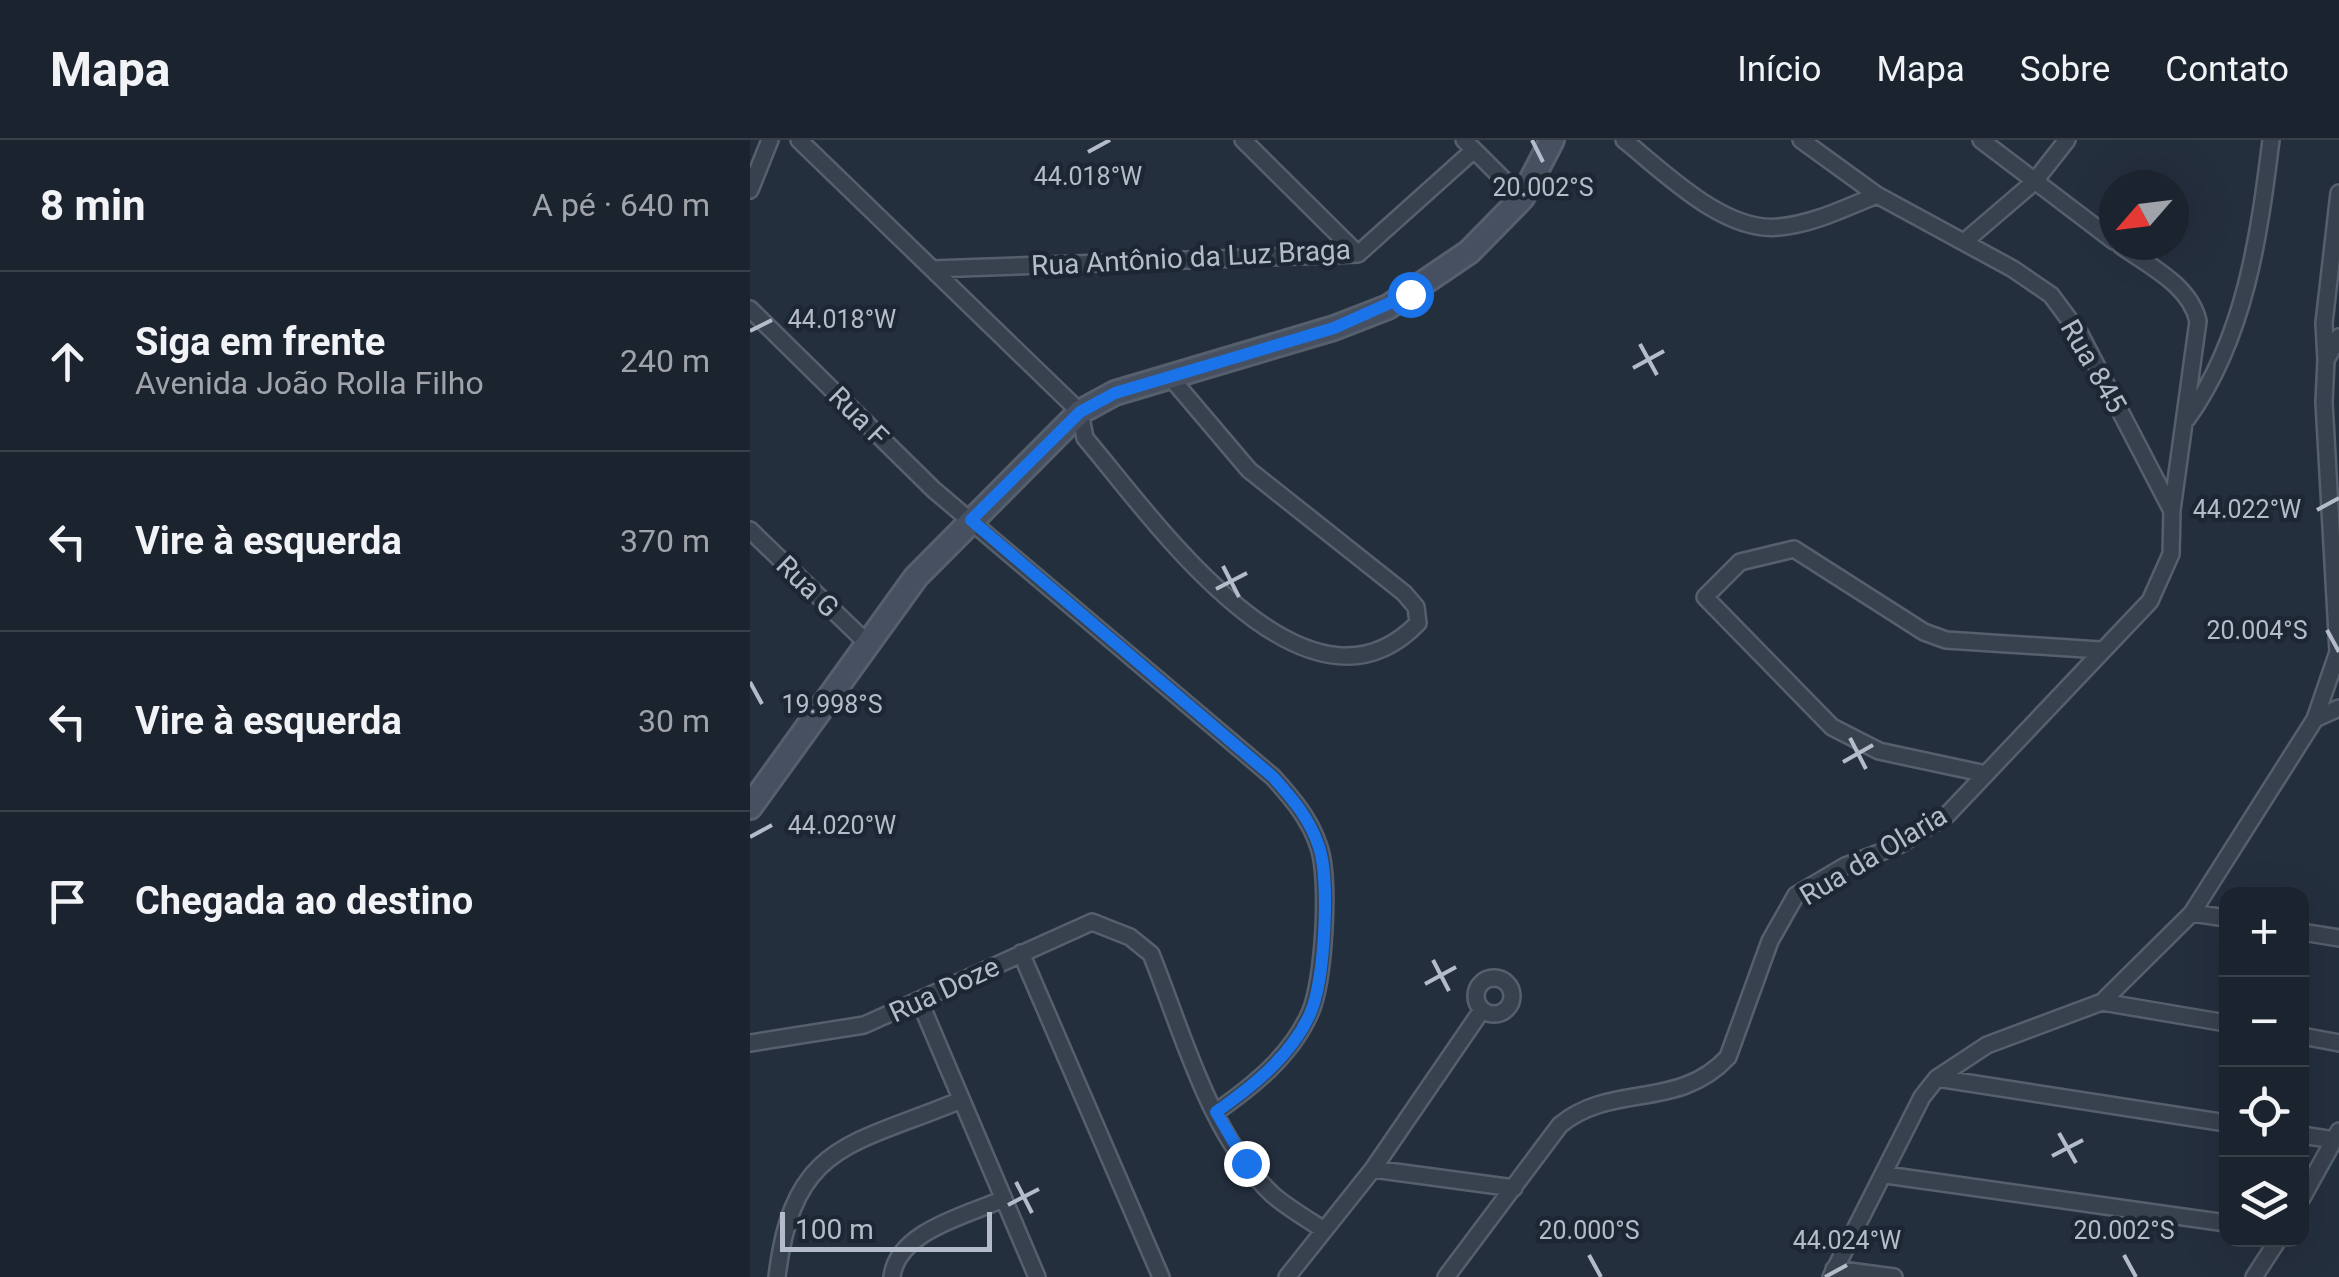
<!DOCTYPE html>
<html lang="pt">
<head>
<meta charset="utf-8">
<style>
  :root { --surface:#1b232e; --page:#242b36; --text:#f1f3f6; --muted:#a0a4aa; --line:#39404a }
  body { margin:0; font-family:Roboto,sans-serif; background:var(--page); color:var(--text) }
  .controls { position:absolute; right:30px; bottom:30px; display:grid; overflow:hidden; border-radius:20px; box-shadow:0 10px 40px #0002 }
  .controls button { width:90px; height:90px; display:grid; place-items:center; padding:0; border:0; border-bottom:2px solid var(--line); background:var(--surface); color:var(--text); font:50px sans-serif }
  .compass { position:absolute; left:1349px; top:30px; width:90px; height:90px; border-radius:50%; background:var(--surface); box-shadow:0 10px 40px #0002; rotate:242deg }
  .scale { position:absolute; left:30px; bottom:25px; width:212px; box-sizing:border-box; padding-left:10px; border:5px solid #b4bcc9; border-top:0; font-size:28px; line-height:35px; white-space:nowrap; color:#b4bcc9; -webkit-text-stroke:8px #1d2633; paint-order:stroke }
  .stop { position:absolute; width:30px; height:30px; margin:-22px; border:8px solid #1a73e8; border-radius:50%; background:#fff }
  .stop.end { background:#1a73e8; border-color:#fff; box-shadow:0 2px 10px #0008 }
  .list { margin:0; padding:0; list-style:none }
  h2 { display:flex; justify-content:space-between; align-items:center; height:130px; margin:0; padding:0 40px; font-size:42px }
  h2 small { font-size:32px; font-weight:400; color:var(--muted) }
  .list li { display:grid; grid-template-columns:65px 1fr auto; gap:30px; align-items:center; box-sizing:border-box; height:180px; padding:0 40px; border-top:2px solid var(--line) }
  .list b { display:block; font-size:38px; white-space:nowrap }
  .list p { margin:0; font-size:32px; white-space:nowrap; color:var(--muted) }
  .list em { font-size:32px; font-style:normal; color:var(--muted) }
  .icon { flex:none; width:55px; height:55px; fill:none; stroke:currentColor; stroke-width:2; stroke-linecap:round; stroke-linejoin:round }
  .map { position:relative; flex:none; width:1589px; height:1137px; overflow:hidden }
  header { display:flex; align-items:center; gap:60px; box-sizing:border-box; height:140px; padding:0 50px; background:var(--surface); border-bottom:2px solid var(--line) }
  header strong { font-size:48px }
  nav { display:flex; gap:55px; margin-inline-start:auto; font-size:35px }
  main { display:flex }
  aside { flex:1; background:var(--surface) }
  .map>svg:first-child { display:block }
</style>
</head>
<body>
<header>
<strong>Mapa</strong>
<nav><a>Início</a><a>Mapa</a><a>Sobre</a><a>Contato</a></nav>
</header>
<main>
<aside>
<h2>8 min<small>A pé · 640 m</small></h2>
<ul class="list">
<li><svg class="icon" aria-label="ahead" viewBox="0 0 24 24"><path d="M12 20V5M6 11l6-6 6 6"/></svg><div><b>Siga em frente</b><p>Avenida João Rolla Filho</p></div><em>240 m</em></li>
<li><svg class="icon" aria-label="left" viewBox="0 0 24 24"><path d="M17 20v-9H6M10 6l-5 5 5 5"/></svg><div><b>Vire à esquerda</b></div><em>370 m</em></li>
<li><svg class="icon" aria-label="left" viewBox="0 0 24 24"><path d="M17 20v-9H6M10 6l-5 5 5 5"/></svg><div><b>Vire à esquerda</b></div><em>30 m</em></li>
<li><svg class="icon" aria-label="arrive" viewBox="0 0 24 24"><path d="M6 21V4h12l-3 4 3 4H6"/></svg><div><b>Chegada ao destino</b></div></li>
</ul>
</aside>
<div class="map">
<svg width="1589" height="1137" viewBox="0 0 1589 1137">
  <rect width="100%" height="100%" fill="#242f3e"/>
  <g fill="none" stroke-linecap="round" stroke-linejoin="round">
    <defs>
      <path id="street" d="M49,0L330,272L335,298C400,374 555,600 668,483L666,467L654,453L499,330L421,238
        M493,0L608,114
        M714,0L772,58
        M874,0C914,32 974,93 1029,87C1063,84 1095,68 1127,55
        M1051,0L1127,55L1263,129L1301,155L1330,194L1421,369
        M1231,0L1364,101
        M0,50L20,0
        M1214,102L1284,42L1317,0
        M182,129L608,114L724,10
        M0,169L184,350L523,637C542,658 560,679 569,707C580,740 574,842 560,873C541,916 503,946 466,972
        M1576,220L1574,183L1589,53
        M1437,279C1495,198 1509,97 1521,0
        M0,390L117,503
        M1565,579L1589,568
        M1236,634L1129,611L1082,587L955,457L990,422L1044,409L1174,492L1196,500L1350,510
        M1442,773L1476,778
        M1552,792L1589,798
        M271,813L411,1137
        M726 856a18 18 0 1 1 36 0a18 18 0 1 1-36 0Z
        M170,862L287,1137
        M1352,862L1476,883
        M1552,896L1589,903
        M0,903L114,885L342,782L380,797L401,814C433,893 459,995 523,1055C538,1068 557,1079 574,1090
        M1187,938L1476,983
        M1552,995L1584,1000
        M623,1029L764,1048
        M1136,1035L1476,1083
        M1552,1058L1589,991
        M1084,1129L1144,1137
        M27,1137C43,1002 101,1006 211,960
        M142,1137C147,1091 218,1075 253,1059
        M537,1137L623,1029L732,870
        M696,1137L810,985C862,942 928,971 978,917L1020,801L1046,755L1095,726L1149,705L1197,675L1400,461L1421,414L1422,370L1448,181C1440,145 1399,126 1370,105
        M1081,1137L1172,957L1187,938L1237,905L1352,862L1442,773L1565,579L1588,512L1574,262L1576,220L1589,197
        M1504,1137L1528,1100"/>
      <path id="secondary" d="M0,667L166,437L330,272L365,253L584,188L638,167L719,112L772,58L802,0"/>
    </defs>
    <use href="#street" stroke="#565f6c" stroke-width="20"/>
    <use href="#secondary" stroke="#565f6c" stroke-width="28"/>
    <use href="#street" stroke="#38414e" stroke-width="15"/>
    <use href="#secondary" stroke="#465061" stroke-width="22"/>
  </g>
  <g fill="none" stroke-linecap="round" stroke-linejoin="round">
    <path stroke="#1a73e8" stroke-width="12" d="M496,1023L466,972C503,946 541,916 560,874C575,841 580,740 569,707C560,679 542,658 523,637L221,380L330,272L365,253L584,188L660,154"/>
  </g>
  <path fill="none" stroke="#b4bcc9" stroke-width="4" d="M782,0L793,22M338,12L360,0M0,191L22,180M890,204L907,235M883,228L914,211M1567,370L1589,358M473,426L489,457M466,449L497,433M1577,490L1589,512M0,542L12,564M1100,598L1116,629M1093,622L1123,605M0,697L22,685M683,820L699,851M675,844L706,827M1309,993L1326,1023M1302,1016L1333,1000M266,1042L282,1073M258,1065L289,1049M839,1115L851,1137M1374,1115L1386,1137M1075,1137L1097,1125"/>
  <g text-anchor="middle" stroke-width="9" stroke-linejoin="round" paint-order="stroke">
    <g font-size="28" fill="#b4bcc9" stroke="#1d2633">
      <text transform="translate(441 117) rotate(-3)" y="10">Rua Antônio da Luz Braga</text>
      <text transform="translate(1344 226) rotate(60)" y="10">Rua 845</text>
      <text transform="translate(109 276) rotate(45)" y="10">Rua F</text>
      <text transform="translate(58 446) rotate(44)" y="10">Rua G</text>
      <text transform="translate(1123 715) rotate(-31)" y="10">Rua da Olaria</text>
      <text transform="translate(194 849) rotate(-25)" y="10">Rua Doze</text>
    </g>
  </g>
  <g font-size="25" text-anchor="middle" fill="#b4bcc9" stroke="#1d2633" stroke-width="9" stroke-linejoin="round" paint-order="stroke">
    <text x="338" y="45">44.018°W</text>
    <text x="793" y="56">20.002°S</text>
    <text x="92" y="188">44.018°W</text>
    <text x="1497" y="378">44.022°W</text>
    <text x="1507" y="499">20.004°S</text>
    <text x="82" y="573">19.998°S</text>
    <text x="92" y="694">44.020°W</text>
    <text x="839" y="1099">20.000°S</text>
    <text x="1374" y="1099">20.002°S</text>
    <text x="1097" y="1109">44.024°W</text>
  </g>
</svg>
<div class="controls">
<button>+</button>
<button>−</button>
<button><svg class="icon" aria-label="locate" viewBox="0 0 24 24"><circle cx="12" cy="12" r="6"/><path d="M12 2v4M12 18v4M2 12h4M18 12h4"/></svg></button>
<button><svg class="icon" aria-label="layers" viewBox="0 0 24 24"><path d="M12 4l9 5-9 5-9-5zM3 14l9 5 9-5"/></svg></button>
</div>
<svg class="compass" viewBox="-18 -18 36 36"><path d="M0-13l5 13h-10z" fill="#e53935"/><path d="M0 13l5-13h-10z" fill="#a0a4aa"/></svg>
<div class="scale">100 m</div>
<div class="stop" style="left:660px;top:154px"></div>
<div class="stop end" style="left:496px;top:1023px"></div>
</div>
</main>
</body>
</html>
